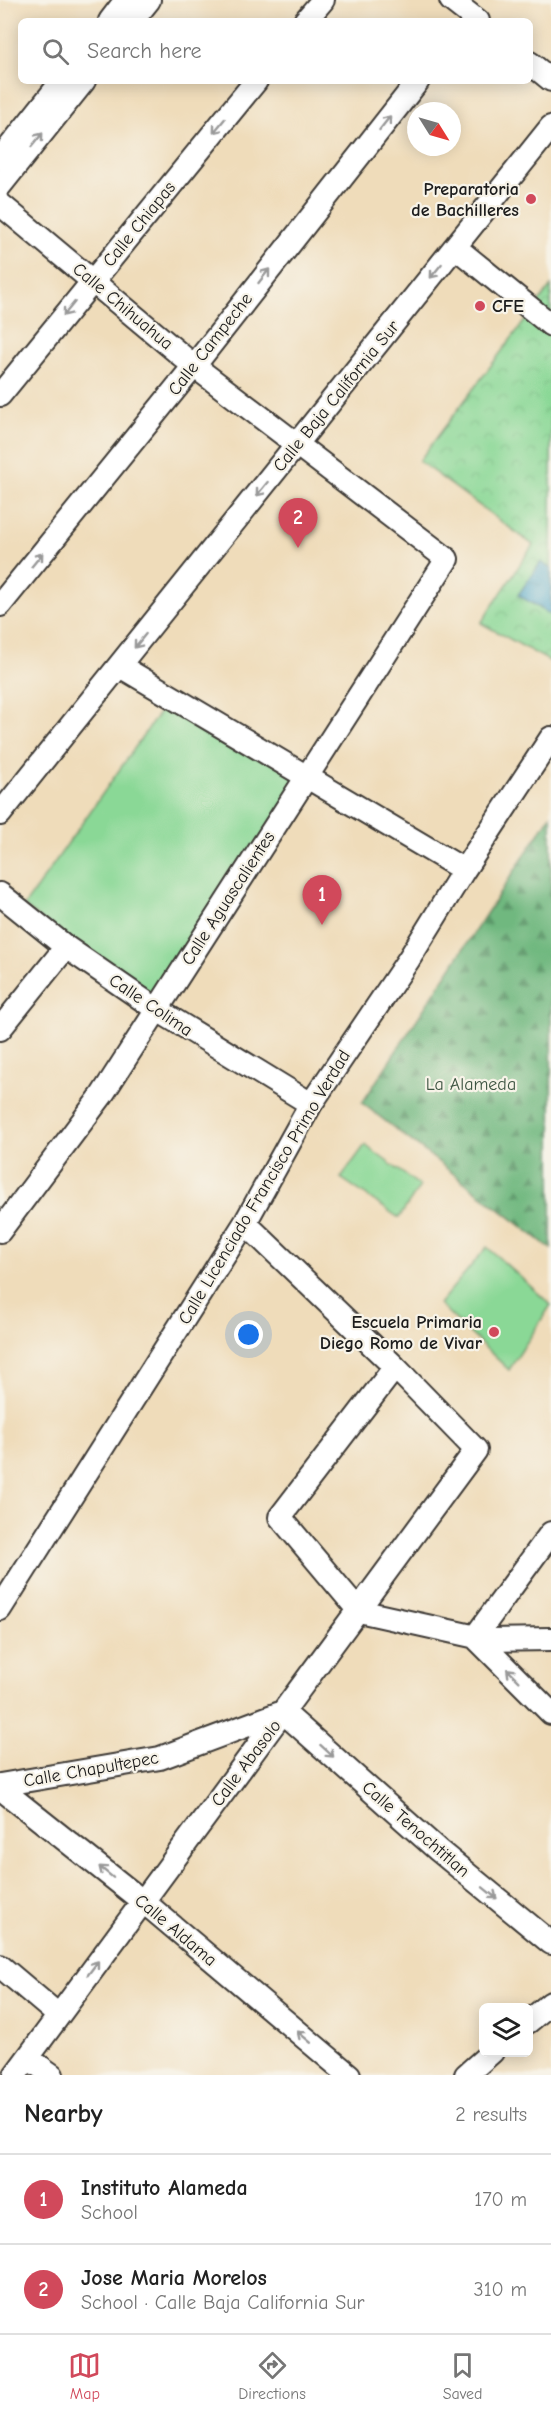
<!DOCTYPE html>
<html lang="en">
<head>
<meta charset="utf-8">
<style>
  :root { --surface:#fff; --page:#f6f6f6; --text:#222; --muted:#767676; --line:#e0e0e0; --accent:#d1495b }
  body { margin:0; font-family:"Comic Neue",sans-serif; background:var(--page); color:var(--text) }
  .controls { position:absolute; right:18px; bottom:18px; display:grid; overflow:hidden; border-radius:9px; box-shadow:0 3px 15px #0003 }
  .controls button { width:54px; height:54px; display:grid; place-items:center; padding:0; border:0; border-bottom:2px solid var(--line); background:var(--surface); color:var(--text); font:30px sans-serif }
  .compass { position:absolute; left:407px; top:102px; width:54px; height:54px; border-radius:50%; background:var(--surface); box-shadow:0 3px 15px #0003; rotate:127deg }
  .you { position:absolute; left:249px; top:1335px; width:21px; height:21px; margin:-15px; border:4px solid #fff; border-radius:50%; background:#1a73e8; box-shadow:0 0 0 9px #1a73e833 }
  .badge { display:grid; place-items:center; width:39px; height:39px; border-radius:50%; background:var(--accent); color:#fff; font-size:20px; font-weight:700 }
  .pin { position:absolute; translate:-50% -50px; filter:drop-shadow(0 2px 3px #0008) }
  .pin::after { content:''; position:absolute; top:32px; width:21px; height:18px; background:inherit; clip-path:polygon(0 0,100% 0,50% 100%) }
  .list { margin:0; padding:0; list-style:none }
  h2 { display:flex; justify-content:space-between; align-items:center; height:78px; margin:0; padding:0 24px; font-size:26px }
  h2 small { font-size:20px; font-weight:400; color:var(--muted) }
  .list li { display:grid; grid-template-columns:39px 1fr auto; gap:18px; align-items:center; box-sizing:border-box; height:90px; padding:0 24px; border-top:2px solid var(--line) }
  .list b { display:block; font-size:22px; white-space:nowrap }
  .list p { margin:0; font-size:20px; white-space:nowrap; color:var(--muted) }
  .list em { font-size:20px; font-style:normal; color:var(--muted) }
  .icon { flex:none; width:33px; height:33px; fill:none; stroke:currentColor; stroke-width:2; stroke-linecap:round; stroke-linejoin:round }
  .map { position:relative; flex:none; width:551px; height:2075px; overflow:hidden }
  .search { position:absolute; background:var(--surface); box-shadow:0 3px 15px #0003; left:18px; right:18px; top:18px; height:66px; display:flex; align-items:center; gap:15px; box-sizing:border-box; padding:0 21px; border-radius:9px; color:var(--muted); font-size:22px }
  .sheet { height:258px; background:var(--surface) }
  nav { display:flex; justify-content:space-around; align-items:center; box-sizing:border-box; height:84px; border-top:2px solid var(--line); background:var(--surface); font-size:16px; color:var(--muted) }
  nav a { display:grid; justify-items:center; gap:3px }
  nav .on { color:var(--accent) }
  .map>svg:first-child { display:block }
</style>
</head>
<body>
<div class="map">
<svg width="551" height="2075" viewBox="0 0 551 2075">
  <defs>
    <pattern id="forest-firs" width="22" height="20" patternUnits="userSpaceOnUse" patternTransform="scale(1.5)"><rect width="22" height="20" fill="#6fb87f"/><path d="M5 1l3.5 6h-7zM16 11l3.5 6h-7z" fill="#5a9567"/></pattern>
    <pattern id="park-crowns" width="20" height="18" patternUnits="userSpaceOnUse" patternTransform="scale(1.5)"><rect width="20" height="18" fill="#8ad896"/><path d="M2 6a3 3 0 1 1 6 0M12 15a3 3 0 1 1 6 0" fill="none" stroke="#76b981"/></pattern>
    <pattern id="water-ripples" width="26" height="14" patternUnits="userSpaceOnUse" patternTransform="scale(1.5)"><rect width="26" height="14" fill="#4ca5c9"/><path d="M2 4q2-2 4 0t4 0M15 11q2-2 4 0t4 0" fill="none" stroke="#3e86a2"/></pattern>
  </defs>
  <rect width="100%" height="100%" fill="#f7f3e8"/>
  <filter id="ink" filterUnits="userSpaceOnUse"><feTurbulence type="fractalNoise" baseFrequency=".0167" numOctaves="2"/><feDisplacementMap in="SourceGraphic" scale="12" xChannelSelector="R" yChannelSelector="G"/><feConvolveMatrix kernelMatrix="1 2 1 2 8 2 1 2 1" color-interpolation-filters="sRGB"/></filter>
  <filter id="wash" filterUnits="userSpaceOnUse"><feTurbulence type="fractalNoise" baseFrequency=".008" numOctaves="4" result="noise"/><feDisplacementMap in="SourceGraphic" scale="24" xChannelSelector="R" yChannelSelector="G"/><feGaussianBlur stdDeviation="1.35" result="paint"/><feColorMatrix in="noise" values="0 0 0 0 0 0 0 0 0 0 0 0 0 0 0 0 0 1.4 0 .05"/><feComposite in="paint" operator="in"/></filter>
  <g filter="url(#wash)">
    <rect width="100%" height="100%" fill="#efdcba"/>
    <path fill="#8ad896" stroke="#537a59" stroke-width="1.5" d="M171,696L307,777L156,1009L24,906Z
      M365,1145L420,1186L399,1218L341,1178Z
      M487,1247L551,1305L509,1370L439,1304Z"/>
    <path fill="url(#forest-firs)" stroke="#466a4e" stroke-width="1.5" d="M551,815V1249L362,1103Z"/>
    <path fill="url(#park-crowns)" stroke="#537a59" stroke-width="1.5" d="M551,286V662L481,623L533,545L419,461Z"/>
    <path fill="url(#water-ripples)" stroke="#346072" stroke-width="1.5" d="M541,562L551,569V615L518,595Z"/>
  </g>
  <g filter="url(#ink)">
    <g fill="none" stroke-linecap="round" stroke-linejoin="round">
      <defs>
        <path id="minor" d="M451,0L478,21
          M110,21L126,0
          M132,21L149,0
          M305,21L323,0
          M530,63L551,80
          M0,159L62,81
          M0,186L84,81
          M0,204L194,366L447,559L102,1095L0,1231
          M455,247L551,325
          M0,395L256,81
          M0,605L194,366L418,81
          M120,666L464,870
          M0,814L551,127
          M0,894L66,947L156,1009L311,1104
          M0,1029L66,947
          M395,1367L280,1517L359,1611L490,1640L551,1639
          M551,1533L475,1637L551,1713
          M0,1609L245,1223L311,1104L409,959L464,870L551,738
          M0,1785L160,1758L283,1712L438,1850L551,1943
          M0,1788L151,1908L349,2075
          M0,1966L58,2015
          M528,2022L551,2003
          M28,2058L52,2075
          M15,2075L476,1450L395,1367L245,1223
          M466,2075L492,2052"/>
      </defs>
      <use href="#minor" stroke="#3c3934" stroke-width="26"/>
      <use href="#minor" stroke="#fff" stroke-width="22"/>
    </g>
    <defs><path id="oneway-shaft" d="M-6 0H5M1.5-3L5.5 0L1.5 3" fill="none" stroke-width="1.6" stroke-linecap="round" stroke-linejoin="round" transform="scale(1.5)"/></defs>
    <g stroke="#999">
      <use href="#oneway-shaft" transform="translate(385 123) rotate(-52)"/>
      <use href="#oneway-shaft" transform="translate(219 126) rotate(129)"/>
      <use href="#oneway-shaft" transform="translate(37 140) rotate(-51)"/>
      <use href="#oneway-shaft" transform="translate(436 271) rotate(129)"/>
      <use href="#oneway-shaft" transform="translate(264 276) rotate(-52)"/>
      <use href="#oneway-shaft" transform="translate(69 309) rotate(129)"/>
      <use href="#oneway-shaft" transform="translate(262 489) rotate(129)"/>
      <use href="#oneway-shaft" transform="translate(37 560) rotate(-51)"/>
      <use href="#oneway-shaft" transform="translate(140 641) rotate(129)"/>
      <use href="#oneway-shaft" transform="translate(513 1675) rotate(-135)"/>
      <use href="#oneway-shaft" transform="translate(327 1751) rotate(42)"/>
      <use href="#oneway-shaft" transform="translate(106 1872) rotate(-141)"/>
      <use href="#oneway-shaft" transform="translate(490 1893) rotate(39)"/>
      <use href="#oneway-shaft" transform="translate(93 1968) rotate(-53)"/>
      <use href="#oneway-shaft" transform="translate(304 2037) rotate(-140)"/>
    </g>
  </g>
  <g fill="#d1495b" stroke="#f7f3e8" stroke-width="2">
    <circle cx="531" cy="199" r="6"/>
    <circle cx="480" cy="306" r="6"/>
    <circle cx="494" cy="1332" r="6"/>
  </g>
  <g text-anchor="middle" stroke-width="4.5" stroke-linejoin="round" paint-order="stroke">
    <g font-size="18" font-weight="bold" fill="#1c1c1c" stroke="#f7f3e8" text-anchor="end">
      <text x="519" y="195">Preparatoria<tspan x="519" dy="21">de Bachilleres</tspan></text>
      <text x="492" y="312" text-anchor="start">CFE</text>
      <text x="482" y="1328">Escuela Primaria<tspan x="482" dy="21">Diego Romo de Vivar</tspan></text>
    </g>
    <g font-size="18" fill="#1c1c1c" stroke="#f7f3e8">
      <text transform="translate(139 224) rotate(-51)" y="6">Calle Chiapas</text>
      <text transform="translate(123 306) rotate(40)" y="6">Calle Chihuahua</text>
      <text transform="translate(210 344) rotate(-52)" y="6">Calle Campeche</text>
      <text transform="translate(336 396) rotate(-51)" y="6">Calle Baja California Sur</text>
      <text transform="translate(228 898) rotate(-57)" y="6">Calle Aguascalientes</text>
      <text transform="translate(151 1005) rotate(34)" y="6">Calle Colima</text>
      <text transform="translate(264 1187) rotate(-59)" y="6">Calle Licenciado Francisco Primo Verdad</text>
      <text transform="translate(246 1763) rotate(-53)" y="6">Calle Abasolo</text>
      <text transform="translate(91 1769) rotate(-10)" y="6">Calle Chapultepec</text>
      <text transform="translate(416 1829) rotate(41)" y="6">Calle Tenochtitlan</text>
      <text transform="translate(176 1930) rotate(40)" y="6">Calle Aldama</text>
    </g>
    <g font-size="18" fill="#3d5441" stroke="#f7f3e8">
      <text x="471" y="1090">La Alameda</text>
    </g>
  </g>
</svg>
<div class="controls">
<button><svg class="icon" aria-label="layers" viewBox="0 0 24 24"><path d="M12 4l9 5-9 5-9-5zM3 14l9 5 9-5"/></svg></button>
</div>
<svg class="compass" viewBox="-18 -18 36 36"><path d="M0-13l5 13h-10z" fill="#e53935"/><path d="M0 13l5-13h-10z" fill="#767676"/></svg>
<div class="you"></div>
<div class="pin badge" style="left:322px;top:925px">1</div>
<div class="pin badge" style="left:298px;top:548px">2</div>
<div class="search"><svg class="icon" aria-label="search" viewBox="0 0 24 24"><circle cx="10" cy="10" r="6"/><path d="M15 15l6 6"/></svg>Search here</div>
</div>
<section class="sheet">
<h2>Nearby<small>2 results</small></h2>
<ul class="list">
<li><span class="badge">1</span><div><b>Instituto Alameda</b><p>School</p></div><em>170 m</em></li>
<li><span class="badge">2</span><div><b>Jose Maria Morelos</b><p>School · Calle Baja California Sur</p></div><em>310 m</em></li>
</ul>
</section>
<nav>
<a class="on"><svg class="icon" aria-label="map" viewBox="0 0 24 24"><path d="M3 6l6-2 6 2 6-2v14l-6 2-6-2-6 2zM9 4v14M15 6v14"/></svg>Map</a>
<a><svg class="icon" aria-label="directions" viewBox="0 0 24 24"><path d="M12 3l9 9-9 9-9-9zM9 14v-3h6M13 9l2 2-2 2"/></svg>Directions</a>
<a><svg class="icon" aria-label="saved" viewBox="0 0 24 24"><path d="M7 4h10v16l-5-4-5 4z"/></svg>Saved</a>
</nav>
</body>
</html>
